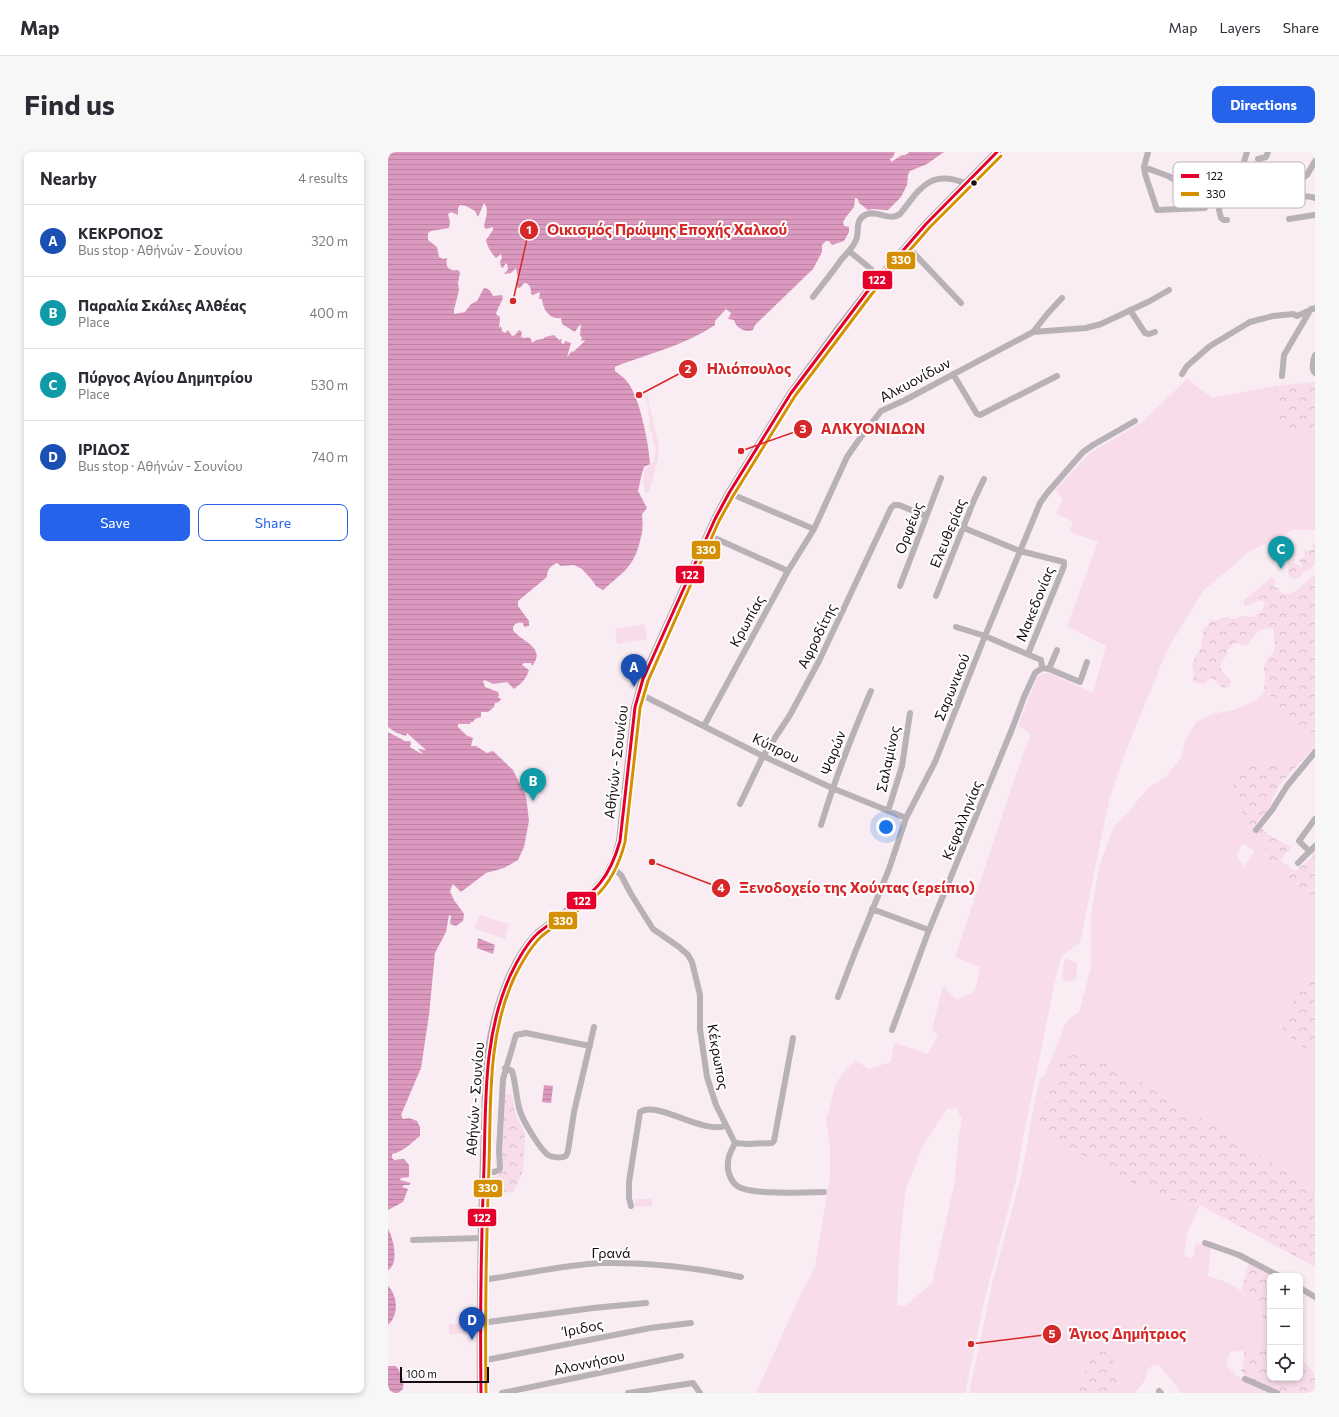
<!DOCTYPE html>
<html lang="en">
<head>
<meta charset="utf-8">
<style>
  :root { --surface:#fff; --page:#f7f7f7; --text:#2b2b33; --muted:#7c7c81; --line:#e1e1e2; --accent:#2563eb }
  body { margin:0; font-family:Commissioner,sans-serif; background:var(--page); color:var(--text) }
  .controls { position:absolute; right:12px; bottom:12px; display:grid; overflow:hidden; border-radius:8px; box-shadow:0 2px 6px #0003 }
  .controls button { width:36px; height:36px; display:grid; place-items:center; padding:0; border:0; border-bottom:1px solid var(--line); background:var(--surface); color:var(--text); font:20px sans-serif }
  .scale { position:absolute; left:12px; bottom:10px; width:89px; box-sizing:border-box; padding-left:4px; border:2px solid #150c11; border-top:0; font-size:11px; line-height:14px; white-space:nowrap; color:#150c11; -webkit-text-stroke:3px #fff; paint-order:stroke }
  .you { position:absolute; left:498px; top:675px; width:14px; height:14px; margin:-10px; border:3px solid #fff; border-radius:50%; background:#1a73e8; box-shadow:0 0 0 6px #1a73e833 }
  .badge { display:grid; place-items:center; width:26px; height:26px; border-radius:50%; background:var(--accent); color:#fff; font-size:13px; font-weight:700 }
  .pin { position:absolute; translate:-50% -33px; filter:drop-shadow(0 1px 2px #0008) }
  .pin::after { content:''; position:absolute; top:21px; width:14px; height:12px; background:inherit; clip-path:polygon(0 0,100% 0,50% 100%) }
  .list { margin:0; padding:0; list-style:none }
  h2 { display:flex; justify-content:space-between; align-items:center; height:52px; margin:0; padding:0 16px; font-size:17px }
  h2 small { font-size:13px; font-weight:400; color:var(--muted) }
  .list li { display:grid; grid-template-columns:26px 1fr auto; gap:12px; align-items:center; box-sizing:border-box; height:72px; padding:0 16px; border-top:1px solid var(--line) }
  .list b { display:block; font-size:15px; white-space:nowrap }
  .list p { margin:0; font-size:13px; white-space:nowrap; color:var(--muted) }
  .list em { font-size:13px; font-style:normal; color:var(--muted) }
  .actions { display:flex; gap:8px; padding:12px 16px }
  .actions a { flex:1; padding:9px 0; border:1px solid var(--accent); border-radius:8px; text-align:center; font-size:14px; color:var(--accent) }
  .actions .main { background:var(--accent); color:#fff }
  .icon { flex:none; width:22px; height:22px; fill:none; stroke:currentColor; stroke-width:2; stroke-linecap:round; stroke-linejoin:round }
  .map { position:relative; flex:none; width:927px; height:1241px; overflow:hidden; border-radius:8px }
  header { display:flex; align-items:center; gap:24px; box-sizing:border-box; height:56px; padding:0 20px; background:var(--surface); border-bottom:1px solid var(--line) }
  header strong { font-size:19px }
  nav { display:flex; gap:22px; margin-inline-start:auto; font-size:14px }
  .intro { display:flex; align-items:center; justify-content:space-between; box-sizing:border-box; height:96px; padding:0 24px }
  h1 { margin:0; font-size:28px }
  .button { padding:10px 18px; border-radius:8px; background:var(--accent); color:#fff; font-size:14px; font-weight:700 }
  main { display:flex; gap:24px; padding:0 24px }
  aside { flex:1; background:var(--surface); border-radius:8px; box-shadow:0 2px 6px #0003 }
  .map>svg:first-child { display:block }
</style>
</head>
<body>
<header>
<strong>Map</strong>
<nav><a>Map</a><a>Layers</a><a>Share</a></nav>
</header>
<div class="intro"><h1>Find us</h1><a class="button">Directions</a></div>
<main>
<aside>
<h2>Nearby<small>4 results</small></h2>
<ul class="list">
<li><span class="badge" style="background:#1a4fb4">A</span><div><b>ΚΕΚΡΟΠΟΣ</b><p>Bus stop · Αθήνών - Σουνίου</p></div><em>320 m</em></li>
<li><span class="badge" style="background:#0f9aa8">B</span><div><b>Παραλία Σκάλες Αλθέας</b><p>Place</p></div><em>400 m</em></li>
<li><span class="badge" style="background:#0f9aa8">C</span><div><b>Πύργος Αγίου Δημητρίου</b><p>Place</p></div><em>530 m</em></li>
<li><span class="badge" style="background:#1a4fb4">D</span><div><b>ΙΡΙΔΟΣ</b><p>Bus stop · Αθήνών - Σουνίου</p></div><em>740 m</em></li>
</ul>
<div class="actions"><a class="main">Save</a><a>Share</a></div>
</aside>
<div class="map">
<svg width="927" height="1241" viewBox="0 0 927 1241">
  <defs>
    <pattern id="forest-crowns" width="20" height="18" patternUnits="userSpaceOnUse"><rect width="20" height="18" fill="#f8dcea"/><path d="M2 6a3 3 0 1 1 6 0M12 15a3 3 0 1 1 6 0" fill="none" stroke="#d4bcc8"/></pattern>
    <pattern id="water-rules" width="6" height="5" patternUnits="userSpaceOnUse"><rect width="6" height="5" fill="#dc99bf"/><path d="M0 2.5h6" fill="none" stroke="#bc83a3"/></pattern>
  </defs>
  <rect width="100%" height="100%" fill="#f9ecf2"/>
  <path fill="#f8dcea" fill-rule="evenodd" d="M799,227L824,246L887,234L892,277L927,276V378H904L861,400L815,439L779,498L736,604L721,649L692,790L673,805L666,833L656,885L636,981L627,1032L596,1150L577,1241H368L410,1148L427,1115L442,1024V994L438,969L448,931L457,918L468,908L480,917L503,910L506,891L540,902L550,883L544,878L555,834L569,848L587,839L592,815L567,805L636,599L643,582L630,574L649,525L654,522L661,521L705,541L718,494L679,474L710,390L682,380L685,370L668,361L675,347L667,338L702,301L753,271ZM568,956L574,967L570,988L567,1029L544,1131L517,1154L509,1153L512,1088L518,1036L536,991L559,957Z
    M259,242L271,295L270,306L261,341L257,340L255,330L256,320L262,312L265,311L268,298L264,285L265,280L262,279L261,275L262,267L260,261L261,256L257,244Z
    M256,472L259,487L229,492L227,477Z
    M876,540L881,543L886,550L905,565L907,569L927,581V595L914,608L906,607L899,620L892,621L850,652L861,678L857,685L871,681L877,683L878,717H888L892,708L907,719L896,724L898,729L909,732L917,742H927V824C912,839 900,855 892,874C901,884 914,898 927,901V1052L918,1032L673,910L651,966V974L658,982L666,988L772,1046L812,1053L799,1082L796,1104L805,1106L808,1091L823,1095L820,1124L838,1130L849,1136L864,1149L880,1172L882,1190L873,1197L842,1200L838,1213L849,1224L886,1241H792L791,1237L770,1212L760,1216L757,1228L747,1241H731L728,1212L705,1200L691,1235L678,1241H581L605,1128L633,1025L648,942L652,927L657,923L677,873L683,865L691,860L703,816V763L711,715L726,674L740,661L758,638L778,624L793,606L797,590L808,570L824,562L846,558L865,550ZM855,691L867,699L856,715L848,703Z
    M91,763L121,772L117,787L87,777Z
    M678,806L689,811L688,826L682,830H677C672,823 675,813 678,806Z
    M247,1047H264V1055L247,1054Z
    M61,1172H83V1182H61Z"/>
  <path fill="url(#forest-crowns)" d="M927,230V276L892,277L887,234Z
    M924,392H927V413H925L923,417L915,420C913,425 908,429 903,426L900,421V411H904L906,407L907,412L911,413L912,416H913L914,412L910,407L917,405L916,398H925Z
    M927,423V581L921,579L911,574L905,565L890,554L881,543L876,540L877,524L876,514L879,506L884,503L887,495L886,481L885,477C871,473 866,485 858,494L847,491L840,497L839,502L832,514C833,521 840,523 843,530L841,535C829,536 832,532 823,526L816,532L807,531L804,528L806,524L804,512L813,495L816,475L820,474L822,468L828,469L833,466L839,465L846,467L853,464L864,465L874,459L877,451C870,445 865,453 857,454L855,449L883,426H886L887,430L885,435L891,436L892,440C907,447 915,430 927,423Z
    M906,607L914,608L893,631L887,641L879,660L868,672L880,682L903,695L902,700H898L884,724L878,717L877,683L871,681L857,686L861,678L850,652L845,629L853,612L870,611L888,613L892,621L899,620V610Z
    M927,698V743L917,742L909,732L898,729L896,724L905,721L925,705L923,701Z
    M927,824V901C914,898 901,884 892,874C900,855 912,839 927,824Z
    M684,903L723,911L918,1032L927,1052V1115L812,1053L772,1046L666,988L658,982L651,974V966L673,910Z
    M116,942H124L127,960L137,983V988L135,1018L132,1027L125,1040L102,1041L103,1025H108L115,1018V1013L113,995Z
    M861,1110L886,1124H882V1188L880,1172L864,1149L853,1139Z
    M882,1190V1226H912V1200L913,1205L927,1223V1241H891L856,1224L853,1219C857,1211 854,1205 857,1198L873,1197Z
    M716,1199L728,1212L731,1241H678L691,1235L705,1200Z"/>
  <path fill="url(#water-rules)" fill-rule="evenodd" d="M0,0H507L505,5L502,7L503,10L514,3H517L521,1L520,0H556L539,12L522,19L520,23L519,33L513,45L500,58L484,57L480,58L471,51L470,47L467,46L466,55L458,65L455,70L456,74L461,75V80L456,89L444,93L441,89H438L434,93V100L425,117L367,173L365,178C357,181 348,176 346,168L340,167L343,161L338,157L327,169V173C297,193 264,201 231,213L227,215V219C232,223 237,226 241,232C252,248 261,292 262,312L256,315C253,323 252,331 250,339L259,356L254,362C255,374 255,378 252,389C246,415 234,421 215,438L208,434L204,428L194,417L186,413L173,414L169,411C162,414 159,418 159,425L130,449V454L141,469V474L136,475L135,471C128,470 125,472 125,478C134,490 159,496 144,514L143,511H136L134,513L141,518C138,527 134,531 126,537L119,530L105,532L97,528L95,529L97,535L110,540L111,543L110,545L113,547L111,550L107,551L106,555L100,560H93V565L87,567L85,570H83L82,572H70V575L78,583L85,586L83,594H88L99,601L105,599L125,618L138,644L141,669L136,695L130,708L116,716L98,721L73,740L65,732L62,739L66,748L76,762L75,769L68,774L62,772L63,764L61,763L58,780L47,801L41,863L33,916L13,963L15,967L21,966L29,969L32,975V984C23,991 15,1000 4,1002V1006L6,1008L16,1007L21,1013V1025L13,1026L12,1028L23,1031L21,1033H16L14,1035L20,1037L15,1050L0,1058V580L17,589H22L23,591L22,595L32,601L35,602L30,597L38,598L19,581L18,584C9,581 8,581 0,575ZM96,51C102,58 97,66 96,75L98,77L105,75V78L98,88C99,94 103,101 108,106L113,102L114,106L112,109L113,115L115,116L118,111L119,112L120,117L116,122L123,121L128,116L130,126L128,133L130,136H132L136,131C142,131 143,136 143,142L145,143L152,140L151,147H154C155,157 161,168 173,166L174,172L187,180L190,175L193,172L192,183L194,186L193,189L196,188L197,189L185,200L184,199L179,205L183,191L177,189L176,192H175L173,190L174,187L171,188L166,183L157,185L155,187L148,188L144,191L143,187L140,185L137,186L133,185L134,180L131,178L127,183L124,184L120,178L117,181L114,179L113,174L111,176L112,165L109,163L108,161L115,146L114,143L105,144C103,140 101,136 96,136L89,149L83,152L77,160L66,162V158L71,138L70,131L72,120L70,118C61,119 57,115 59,106L55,107L51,105L49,95L40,88V81L43,79L61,76L62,70L60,62L63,60L70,63V56L72,53L78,54L87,59L90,65Z
    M90,786L107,793L105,802L89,796Z
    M156,933L165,934L163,951L154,950Z
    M0,1077C6,1087 11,1112 0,1118Z
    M0,1134C10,1144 11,1163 0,1173Z
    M0,1214H8C14,1222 16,1227 15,1237L10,1241H0Z"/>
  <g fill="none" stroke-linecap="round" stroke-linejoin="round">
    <path stroke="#b8b1b6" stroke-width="6" d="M760,0L756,15L757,22L769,58L817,56
      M870,7L878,5L880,0
      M756,15L780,24L808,39
      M850,30L859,0
      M909,30L903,34L901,37C907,48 917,42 927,46
      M901,67L927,63
      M839,68H836L833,66L831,58L832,54L839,45L873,31L909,30L919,23L927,9
      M519,94L573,151
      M461,99L483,117
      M425,145C434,133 444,121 453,108C458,102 465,96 468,88C472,79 466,69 477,63C489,57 501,70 512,62C532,37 541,17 577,31
      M742,158L757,181L761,182L767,180
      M645,180L660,161L674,146
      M927,203C925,208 923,217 927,221
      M565,222L589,262L592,263L669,224
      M794,222L799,214L822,194L862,170L885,164L905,162L909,164L927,156
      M894,224L896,203L923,157
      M341,341L426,377
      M576,376L632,399L676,410V414L640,502
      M320,383L400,419
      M512,434L553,326
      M548,444L586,348L596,327
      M568,475L597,484L653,508L654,516
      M654,516L661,517L692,530L699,510
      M661,517L669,498
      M250,541L375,604L444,636L518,666
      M316,574L400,419L426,377L459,305L470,289L493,259L517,248L645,180L698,176L713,172L762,149L781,138
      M352,652L375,604L402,563L431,509L503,356L506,353H511L538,364
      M500,659L514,614L522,561
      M433,673C447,627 464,583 483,539
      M868,678L884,658L899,634L927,600
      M921,699L911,689L927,667
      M910,711L927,694
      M224,715L233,723L243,742L265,777L291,795L300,803L304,810L312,843V877L319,925L328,953L347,991C344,998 340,1002 340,1011C339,1018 342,1028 348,1033C360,1044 419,1040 436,1040
      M484,757L541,778
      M450,845L466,803L501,717L518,666L547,610L597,484L652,351L660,340L695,300L705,293L747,269
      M504,878L541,778L624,577L636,545L647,521L654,516
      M117,916L124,919C128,932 128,946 132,959C135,969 152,997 160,1003C165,1006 173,1006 178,1004L180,999L186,960L206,875
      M347,991L359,992L384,991L386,989L405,886
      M95,1020H106L111,1018L112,1016L111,998L115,927L128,883L138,881L202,894
      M243,1054L241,1046V1030L252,960C268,948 313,982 338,974
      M25,1088L94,1086
      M817,1091L851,1103L891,1124
      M93,1128C134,1123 173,1113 214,1111C259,1110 310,1116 353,1125
      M912,1136L927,1145
      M93,1171L205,1156L258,1151
      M93,1209L262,1176L303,1171
      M857,1227L889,1241
      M771,1239L773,1241
      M114,1241L293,1204
      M240,1241L305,1231L312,1241"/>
    <path stroke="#b2aaae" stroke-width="8" d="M93,1241C92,1183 93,1126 94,1069C95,1037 96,1006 97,975C98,953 97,930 100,908C104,867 120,811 150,781L204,741L217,726L227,707L232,689L234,671L247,555L255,527L327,367L341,341L403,241L448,180L479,140L538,72L609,0"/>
    <defs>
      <path id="bus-1" d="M93,1241C92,1165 93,1090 96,1014C98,950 95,884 122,824C129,809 138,792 150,781C156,776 163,771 170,767C204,741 220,732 232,689L247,555L255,527L327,367L341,341L403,241L479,140L538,72L609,0"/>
      <path id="bus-2" d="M98,1241C97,1165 98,1090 101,1014C103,951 99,883 127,824C134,810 142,795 154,784C171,770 191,760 207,745C223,730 232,710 237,690L252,556L260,529L331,369L345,344L407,244L483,143L542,75L613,4"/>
    </defs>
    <use href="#bus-1" stroke="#fff" stroke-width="6"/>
    <use href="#bus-2" stroke="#fff" stroke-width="6"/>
    <use href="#bus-1" stroke="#e4002b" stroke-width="3"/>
    <use href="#bus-2" stroke="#d58f03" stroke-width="3"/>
  </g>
  <circle fill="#150c11" stroke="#fff" stroke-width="1.5" cx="586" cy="31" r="3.5"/>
  <g text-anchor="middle" stroke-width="4" stroke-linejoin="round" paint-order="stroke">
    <g font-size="14" fill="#150c11" stroke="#fff">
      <text transform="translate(527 228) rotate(-28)" y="5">Αλκυονίδων</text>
      <text transform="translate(521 376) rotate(-69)" y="5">Ορφέως</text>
      <text transform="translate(560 381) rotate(-68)" y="5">Ελευθερίας</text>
      <text transform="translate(647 452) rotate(-68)" y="5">Μακεδονίας</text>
      <text transform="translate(359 469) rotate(-61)" y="5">Κρωπίας</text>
      <text transform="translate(429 484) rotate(-64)" y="5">Αφροδίτης</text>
      <text transform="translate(564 535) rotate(-68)" y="5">Σαρωνικού</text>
      <text transform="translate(388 596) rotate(26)" y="5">Κύπρου</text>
      <text transform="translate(445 601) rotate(-69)" y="5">Ψαρών</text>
      <text transform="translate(500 607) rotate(-78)" y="5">Σαλαμίνος</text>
      <text transform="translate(228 610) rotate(-83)" y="5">Αθήνών - Σουνίου</text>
      <text transform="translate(574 668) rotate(-68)" y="5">Κεφαλληνίας</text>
      <text transform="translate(330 905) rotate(80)" y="5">Κέκρωπος</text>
      <text transform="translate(87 947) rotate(-86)" y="5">Αθήνών - Σουνίου</text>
      <text x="223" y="1106">Γρανά</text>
      <text transform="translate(195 1176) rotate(-11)" y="5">Ίριδος</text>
      <text transform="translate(201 1211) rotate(-12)" y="5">Αλοννήσου</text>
    </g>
  </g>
  <rect x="785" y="10" width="132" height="46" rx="6" fill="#fff" stroke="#b9b6b8" stroke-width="1"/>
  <rect x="793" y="22" width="18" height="4" fill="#e4002b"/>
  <rect x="793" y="40" width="18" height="4" fill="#d58f03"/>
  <g font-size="11" fill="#150c11">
    <text x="818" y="28">122</text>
    <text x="818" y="46">330</text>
  </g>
  <path fill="none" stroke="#d62828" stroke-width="1.5" d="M125 149L141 78M251 243L300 217M353 299L415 277M264 710L333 736M583 1192L664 1182"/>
  <g fill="#d62828" stroke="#fff" stroke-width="1.5">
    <circle cx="125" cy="149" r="4"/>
    <circle cx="251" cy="243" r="4"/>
    <circle cx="353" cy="299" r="4"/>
    <circle cx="264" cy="710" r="4"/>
    <circle cx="583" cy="1192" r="4"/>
    <circle cx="141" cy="78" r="10"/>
    <circle cx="300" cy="217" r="10"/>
    <circle cx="415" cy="277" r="10"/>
    <circle cx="333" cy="736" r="10"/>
    <circle cx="664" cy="1182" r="10"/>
  </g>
  <g font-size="12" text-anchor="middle" font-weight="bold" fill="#fff">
    <text x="141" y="82">1</text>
    <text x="300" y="221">2</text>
    <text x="415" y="281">3</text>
    <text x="333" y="740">4</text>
    <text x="664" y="1186">5</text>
  </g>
  <g font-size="15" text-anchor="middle" font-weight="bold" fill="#d62828" stroke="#fff" stroke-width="4" stroke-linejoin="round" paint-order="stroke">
    <text x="279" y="83">Οικισμός Πρώιμης Εποχής Χαλκού</text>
    <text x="361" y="222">Ηλιόπουλος</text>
    <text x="485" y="282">ΑΛΚΥΟΝΙΔΩΝ</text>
    <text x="469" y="741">Ξενοδοχείο της Χούντας (ερείπιο)</text>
    <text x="740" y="1187">Άγιος Δημήτριος</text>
  </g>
  <g stroke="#fff" stroke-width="1.5">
    <rect x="498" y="99" width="30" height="19" rx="4" fill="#d58f03"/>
    <rect x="474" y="118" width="31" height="20" rx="4" fill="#e4002b"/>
    <rect x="303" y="388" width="30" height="20" rx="4" fill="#d58f03"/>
    <rect x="287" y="413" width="30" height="19" rx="4" fill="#e4002b"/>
    <rect x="178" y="739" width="31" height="19" rx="4" fill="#e4002b"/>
    <rect x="160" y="759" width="30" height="19" rx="4" fill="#d58f03"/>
    <rect x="85" y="1027" width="30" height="19" rx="4" fill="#d58f03"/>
    <rect x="79" y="1056" width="30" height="19" rx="4" fill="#e4002b"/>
  </g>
  <g font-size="11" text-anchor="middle" font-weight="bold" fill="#fff">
    <text x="513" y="112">330</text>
    <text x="489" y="132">122</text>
    <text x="318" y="402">330</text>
    <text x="302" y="427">122</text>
    <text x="194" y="753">122</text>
    <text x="175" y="773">330</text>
    <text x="100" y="1040">330</text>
    <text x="94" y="1070">122</text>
  </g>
</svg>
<div class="controls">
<button>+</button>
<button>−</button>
<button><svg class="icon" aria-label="locate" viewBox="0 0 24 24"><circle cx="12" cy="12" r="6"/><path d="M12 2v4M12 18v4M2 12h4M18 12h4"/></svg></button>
</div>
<div class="scale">100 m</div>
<div class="you"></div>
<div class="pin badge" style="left:246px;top:535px;background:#1a4fb4">A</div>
<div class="pin badge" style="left:145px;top:649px;background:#0f9aa8">B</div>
<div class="pin badge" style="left:893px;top:417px;background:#0f9aa8">C</div>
<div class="pin badge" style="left:84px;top:1188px;background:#1a4fb4">D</div>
</div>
</main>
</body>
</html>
